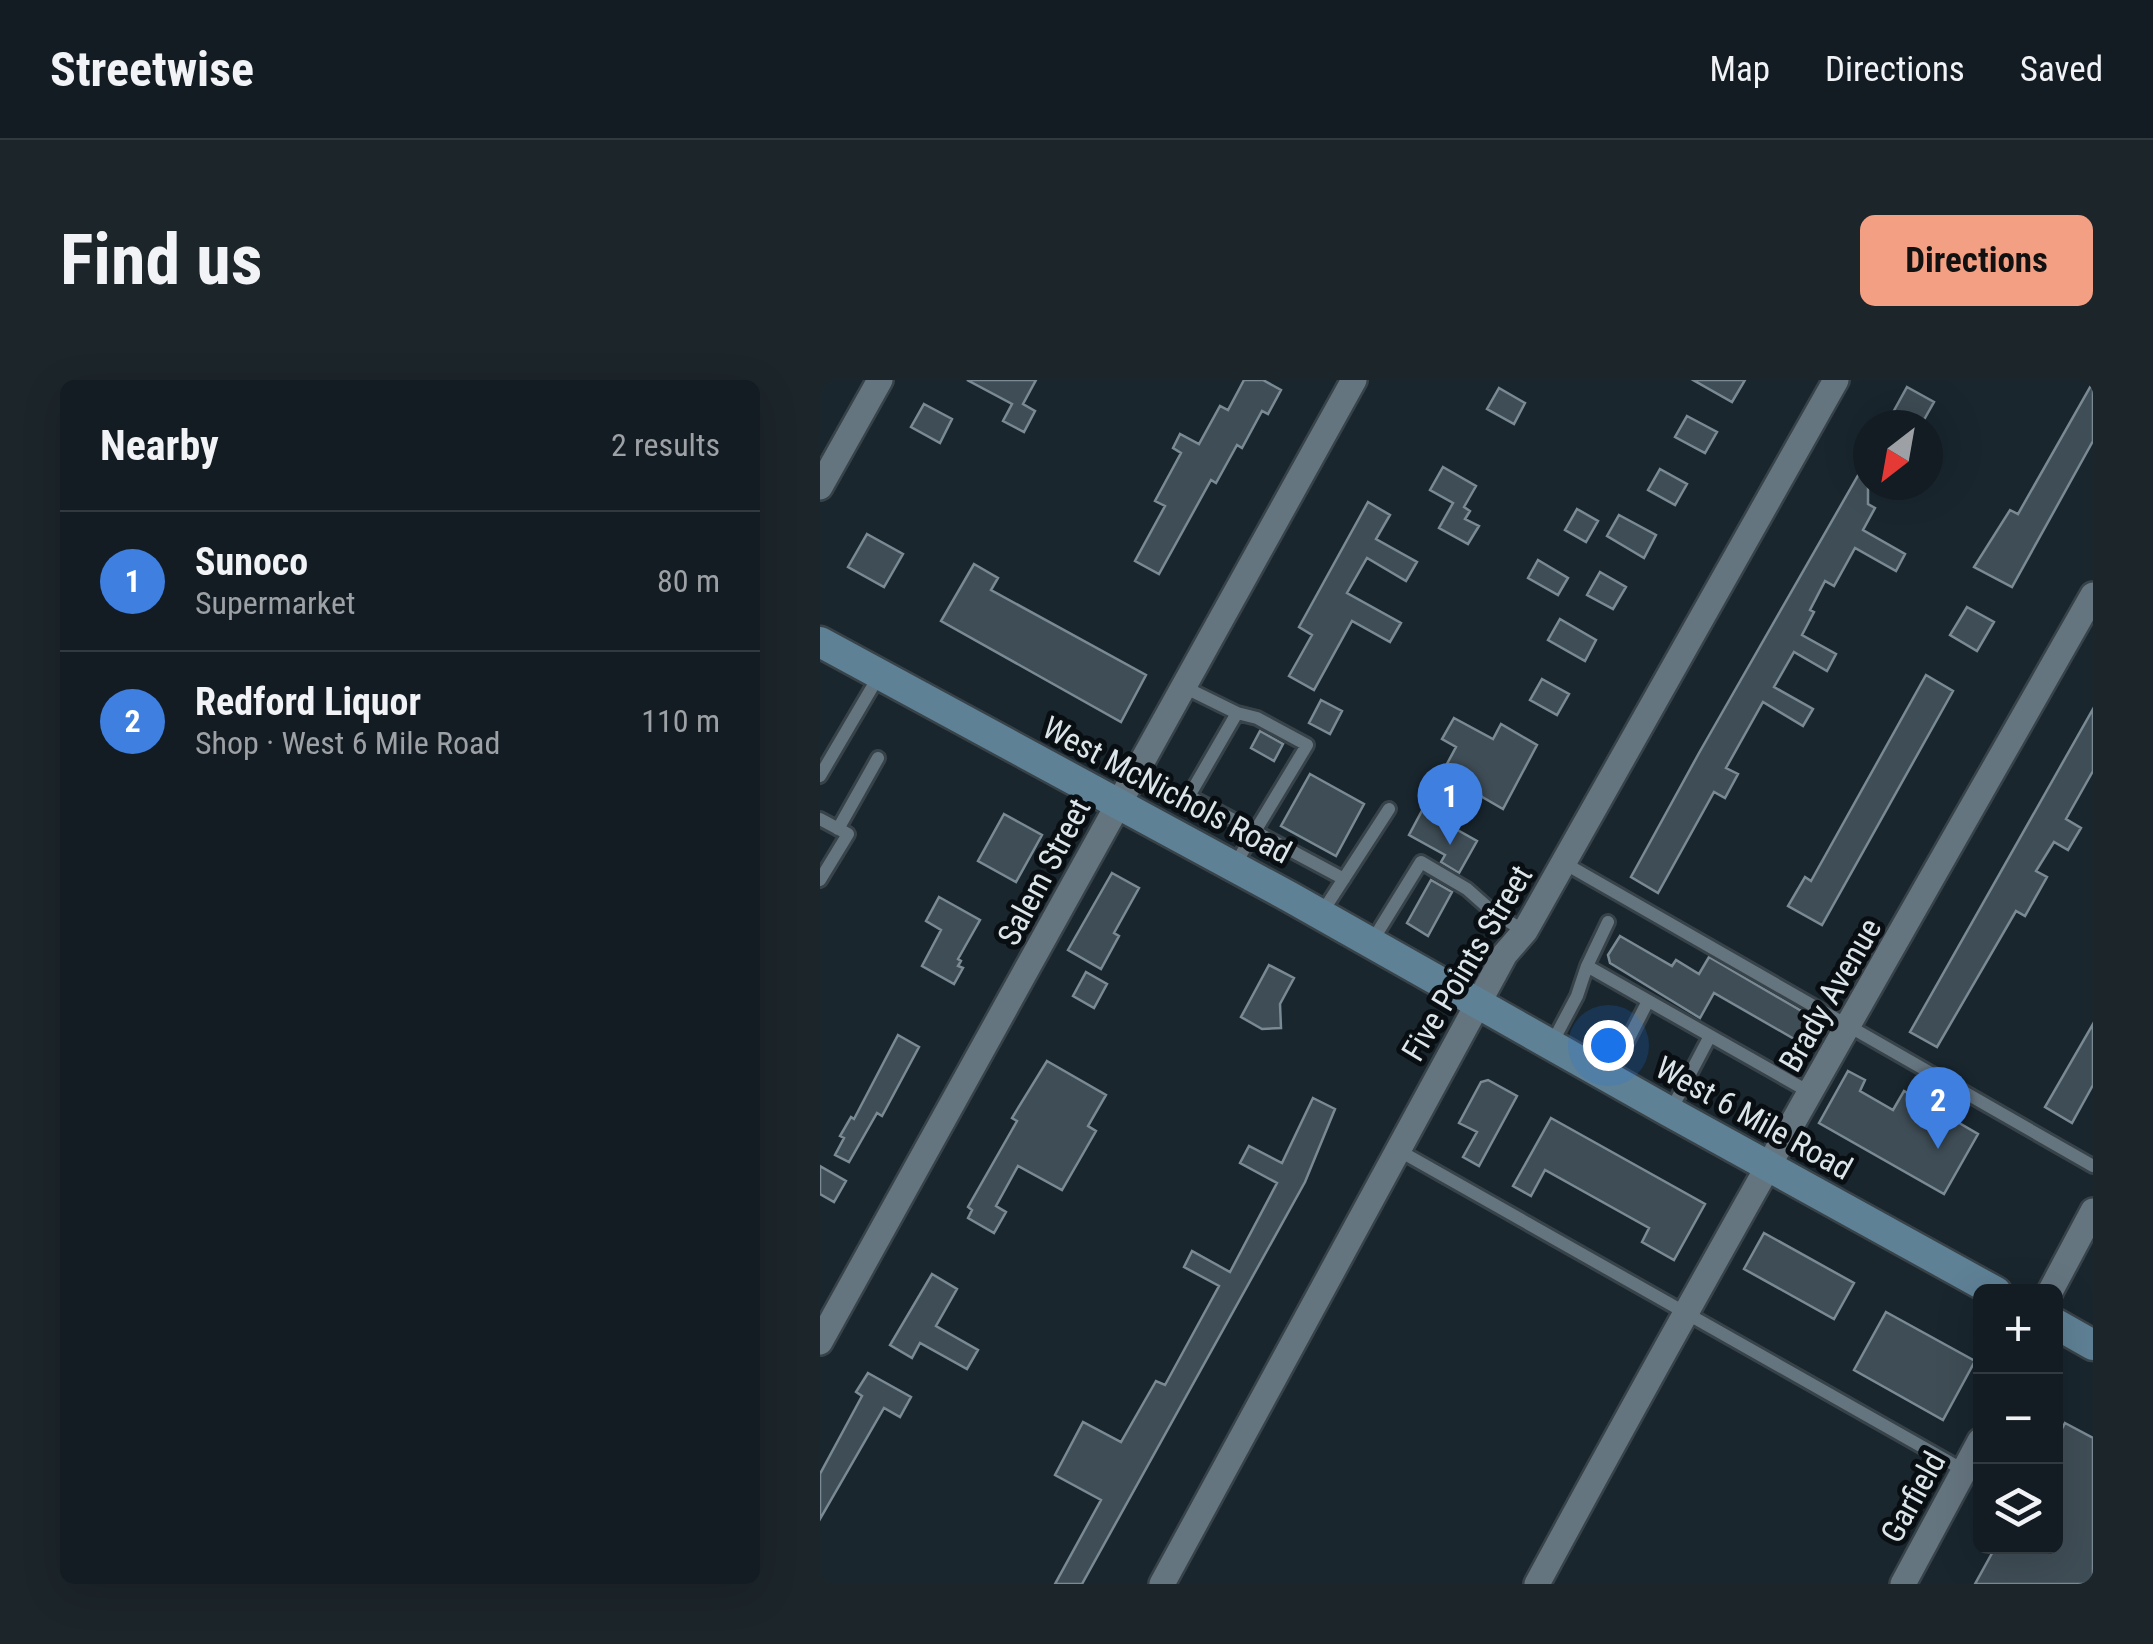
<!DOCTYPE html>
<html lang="en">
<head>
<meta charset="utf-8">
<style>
  :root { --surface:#131c22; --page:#1c252a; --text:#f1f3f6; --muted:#9da1a5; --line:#323a40; --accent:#f39f83 }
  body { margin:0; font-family:"Roboto Condensed",sans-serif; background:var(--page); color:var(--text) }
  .controls { position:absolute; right:30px; bottom:30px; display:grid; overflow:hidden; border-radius:15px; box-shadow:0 10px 40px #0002 }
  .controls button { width:90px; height:90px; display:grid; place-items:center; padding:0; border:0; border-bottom:2px solid var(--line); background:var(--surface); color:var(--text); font:50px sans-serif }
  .compass { position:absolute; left:1033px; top:30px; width:90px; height:90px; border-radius:50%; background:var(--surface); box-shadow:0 10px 40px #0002; rotate:211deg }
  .you { position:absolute; left:788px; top:665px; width:35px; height:35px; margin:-25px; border:8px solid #fff; border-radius:50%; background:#1a73e8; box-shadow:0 0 0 15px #1a73e833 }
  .badge { display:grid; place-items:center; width:65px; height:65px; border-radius:50%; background:var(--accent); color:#fff; font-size:32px; font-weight:700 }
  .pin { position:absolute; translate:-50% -82px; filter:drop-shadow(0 2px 5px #0008) }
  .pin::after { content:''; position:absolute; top:52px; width:35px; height:30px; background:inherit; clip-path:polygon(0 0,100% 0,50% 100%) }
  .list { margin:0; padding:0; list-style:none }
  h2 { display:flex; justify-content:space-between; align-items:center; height:130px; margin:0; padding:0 40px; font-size:42px }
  h2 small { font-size:32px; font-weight:400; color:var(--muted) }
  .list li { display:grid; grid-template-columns:65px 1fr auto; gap:30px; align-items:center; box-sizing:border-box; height:140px; padding:0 40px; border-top:2px solid var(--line) }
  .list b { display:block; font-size:38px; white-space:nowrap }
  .list p { margin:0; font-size:32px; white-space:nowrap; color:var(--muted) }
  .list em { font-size:32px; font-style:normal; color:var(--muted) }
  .icon { flex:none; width:55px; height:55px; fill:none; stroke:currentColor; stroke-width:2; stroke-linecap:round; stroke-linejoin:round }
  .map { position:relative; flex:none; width:1273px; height:1204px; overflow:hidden; border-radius:15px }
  header { display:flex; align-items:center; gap:60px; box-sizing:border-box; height:140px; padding:0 50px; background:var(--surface); border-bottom:2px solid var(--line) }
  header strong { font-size:48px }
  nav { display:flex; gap:55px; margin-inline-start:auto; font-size:35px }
  .intro { display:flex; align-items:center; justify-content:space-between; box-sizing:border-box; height:240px; padding:0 60px }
  h1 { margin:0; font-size:70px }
  .button { padding:25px 45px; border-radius:15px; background:var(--accent); color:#111; font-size:35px; font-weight:700 }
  main { display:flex; gap:60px; padding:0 60px }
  aside { flex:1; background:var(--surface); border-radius:15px; box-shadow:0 10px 40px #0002 }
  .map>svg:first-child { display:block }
</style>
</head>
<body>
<header>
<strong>Streetwise</strong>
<nav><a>Map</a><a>Directions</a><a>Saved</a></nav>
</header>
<div class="intro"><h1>Find us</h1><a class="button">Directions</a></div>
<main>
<aside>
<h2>Nearby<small>2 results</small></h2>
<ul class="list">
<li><span class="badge" style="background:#3f7fe0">1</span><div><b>Sunoco</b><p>Supermarket</p></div><em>80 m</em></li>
<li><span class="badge" style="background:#3f7fe0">2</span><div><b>Redford Liquor</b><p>Shop · West 6 Mile Road</p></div><em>110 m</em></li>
</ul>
</aside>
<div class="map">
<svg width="1273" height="1204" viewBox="0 0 1273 1204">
  <rect width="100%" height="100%" fill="#19262e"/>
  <path fill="#3f4d56" stroke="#7a8a94" stroke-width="2.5" d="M147,0H216L203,24L215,31L204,52L183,41L192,24Z
    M424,0H443L461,10L448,34L442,31L422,68L417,65L396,103L391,100L339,194L315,181L345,126L335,121L361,73L353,68L360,54L379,64L400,26L408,30Z
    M873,0H925L912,22Z
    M1273,2V61L1192,207L1154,187L1190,130L1198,134Z
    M1087,7L1114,22L1101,45H1086L1071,36Z
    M679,8L705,23L694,44L667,29Z
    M104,24L132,39L120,63L91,47Z
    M867,36L897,52L885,73L855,57Z
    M1048,78V124L1055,128L1043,150L1085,174L1076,191L1035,168L1014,206L1005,201L990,230L994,232L982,255L1016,274L1007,291L974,272L954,307L993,329L983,346L943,322L906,388L918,394L905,418L894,412L838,513L811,497L879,373Z
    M623,87L656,106L644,127L650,131L645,139L659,146L648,164L619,148L633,123L610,110Z
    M840,89L867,104L855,125L828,110Z
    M548,122L570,135L556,159L597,182L586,201L547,178L527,213L581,243L570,262L532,241L494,310L469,296L492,255L479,247Z
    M757,129L778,141L766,162L745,150Z
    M799,135L836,155L824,178L787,156Z
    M47,154L83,174L64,207L28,187Z
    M718,180L748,198L738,215L708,198Z
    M154,184L178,198L171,210L326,295L301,342L121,241Z
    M780,192L806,207L793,229L767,215Z
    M1147,227L1174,242L1157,271L1130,255Z
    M740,239L776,260L765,281L728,260Z
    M1106,295L1133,311L1002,545L968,526L985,497L991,501Z
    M722,299L749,314L737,335L710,320Z
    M501,320L522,331L510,354L489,343Z
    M1273,329V391L1246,439L1261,448L1248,470L1234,462L1216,491L1227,497L1205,536L1196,531L1117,667L1090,652Z
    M634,338L673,359L681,344L717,365L683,429L638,403L618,439L657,461L639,493L621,482L625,475L589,455L636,367L622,359Z
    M440,351L463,364L454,381L431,368Z
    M490,394L544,424L516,476L461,446Z
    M184,434L222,455L196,502L158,481Z
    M292,493L319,508L294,553L299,556L281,589L248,570Z
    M611,500L632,512L608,556L587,543Z
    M119,517L160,540L138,579L141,581L138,586L143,588L134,604L102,586L121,550L106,541Z
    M800,556L852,586L856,580L879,594L889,577L990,636L976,660L894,613L880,638L790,583L788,575Z
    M449,585L474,598L460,624L461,648L442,649L421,637Z
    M266,592L287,604L274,628L253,616Z
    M1273,644V705L1252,743L1225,727Z
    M78,655L99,667L62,736L57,733L29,782L15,775L24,758L20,756L31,737L34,739Z
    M227,681L286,715L268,746L276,751L242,810L198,786L176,826L186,832L174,853L148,838L152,830L148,827L197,741L192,738Z
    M1028,691L1045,700L1040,711L1073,730L1084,711L1158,754L1124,814L999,743Z
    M668,700L697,716L659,786L643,777L657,752L639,743L661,702Z
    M493,718L515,729L485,802L262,1204H235L281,1120L235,1095L263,1042L301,1062L336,1001L345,1005L399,906L364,887L372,871L410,892L457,803L420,783L429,766L462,783Z
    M731,738L885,824L854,880L822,862L829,848L725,790L711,816L693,806Z
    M0,786L26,801L14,822L0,814Z
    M944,853L1034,903L1014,939L924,889Z
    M112,894L137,909L116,946L158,970L147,989L100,963L92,978L70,965Z
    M1066,932L1155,981L1123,1040L1034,990Z
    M48,993L91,1017L80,1037L64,1028L0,1139V1094L42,1016L36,1012Z
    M1245,1043L1273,1058V1204H1155L1176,1166H1236V1060Z"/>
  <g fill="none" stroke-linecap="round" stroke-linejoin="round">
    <defs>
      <path id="lane" d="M362,306L417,333L369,416L524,499
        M0,396L60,294
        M0,439L28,454L0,500
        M18,449L58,378
        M744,483L1273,786
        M414,486L487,365L437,338L417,333
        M501,534L569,429
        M551,563L601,482L647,509L674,533L705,551
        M767,586L788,542
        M732,663L757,616L767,586L991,713
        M789,697L828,621
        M850,732L890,656
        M578,770L1145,1091"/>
      <path id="street" d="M0,107L60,0
        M1230,912L1273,831
        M0,962C179,642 354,319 534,0
        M342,1204L685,574L705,551L1016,0
        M717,1204C897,871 1086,544 1273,215
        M1083,1204L1160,1061"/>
      <path id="secondary" d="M0,262L470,517L850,732L1176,912
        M1236,944L1273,965"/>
    </defs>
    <use href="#lane" stroke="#384249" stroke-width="18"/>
    <use href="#street" stroke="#384249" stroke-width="30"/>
    <use href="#secondary" stroke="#384249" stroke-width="35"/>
    <use href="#lane" stroke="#65757f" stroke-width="12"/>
    <use href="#street" stroke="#65757f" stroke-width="25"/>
    <use href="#secondary" stroke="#5f8195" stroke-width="30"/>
  </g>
  <g text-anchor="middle" stroke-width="10" stroke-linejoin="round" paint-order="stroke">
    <g font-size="32" fill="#dce5ea" stroke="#090e12">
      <text transform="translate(347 410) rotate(28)" y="11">West McNichols Road</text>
      <text transform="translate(224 492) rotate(-62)" y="11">Salem Street</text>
      <text transform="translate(647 583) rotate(-59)" y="11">Five Points Street</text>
      <text transform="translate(1010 615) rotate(-60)" y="11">Brady Avenue</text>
      <text transform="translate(934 738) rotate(29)" y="11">West 6 Mile Road</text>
      <text transform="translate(1093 1117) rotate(-61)" y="11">Garfield</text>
    </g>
  </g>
</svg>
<div class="controls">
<button>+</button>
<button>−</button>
<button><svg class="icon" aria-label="layers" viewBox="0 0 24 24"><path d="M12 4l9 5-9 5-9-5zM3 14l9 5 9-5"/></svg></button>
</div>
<svg class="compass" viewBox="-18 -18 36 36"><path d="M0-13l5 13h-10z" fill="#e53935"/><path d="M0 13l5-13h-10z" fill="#9da1a5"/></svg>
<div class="you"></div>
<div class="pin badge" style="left:630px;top:465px;background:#3f7fe0">1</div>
<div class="pin badge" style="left:1118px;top:769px;background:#3f7fe0">2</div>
</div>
</main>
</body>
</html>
